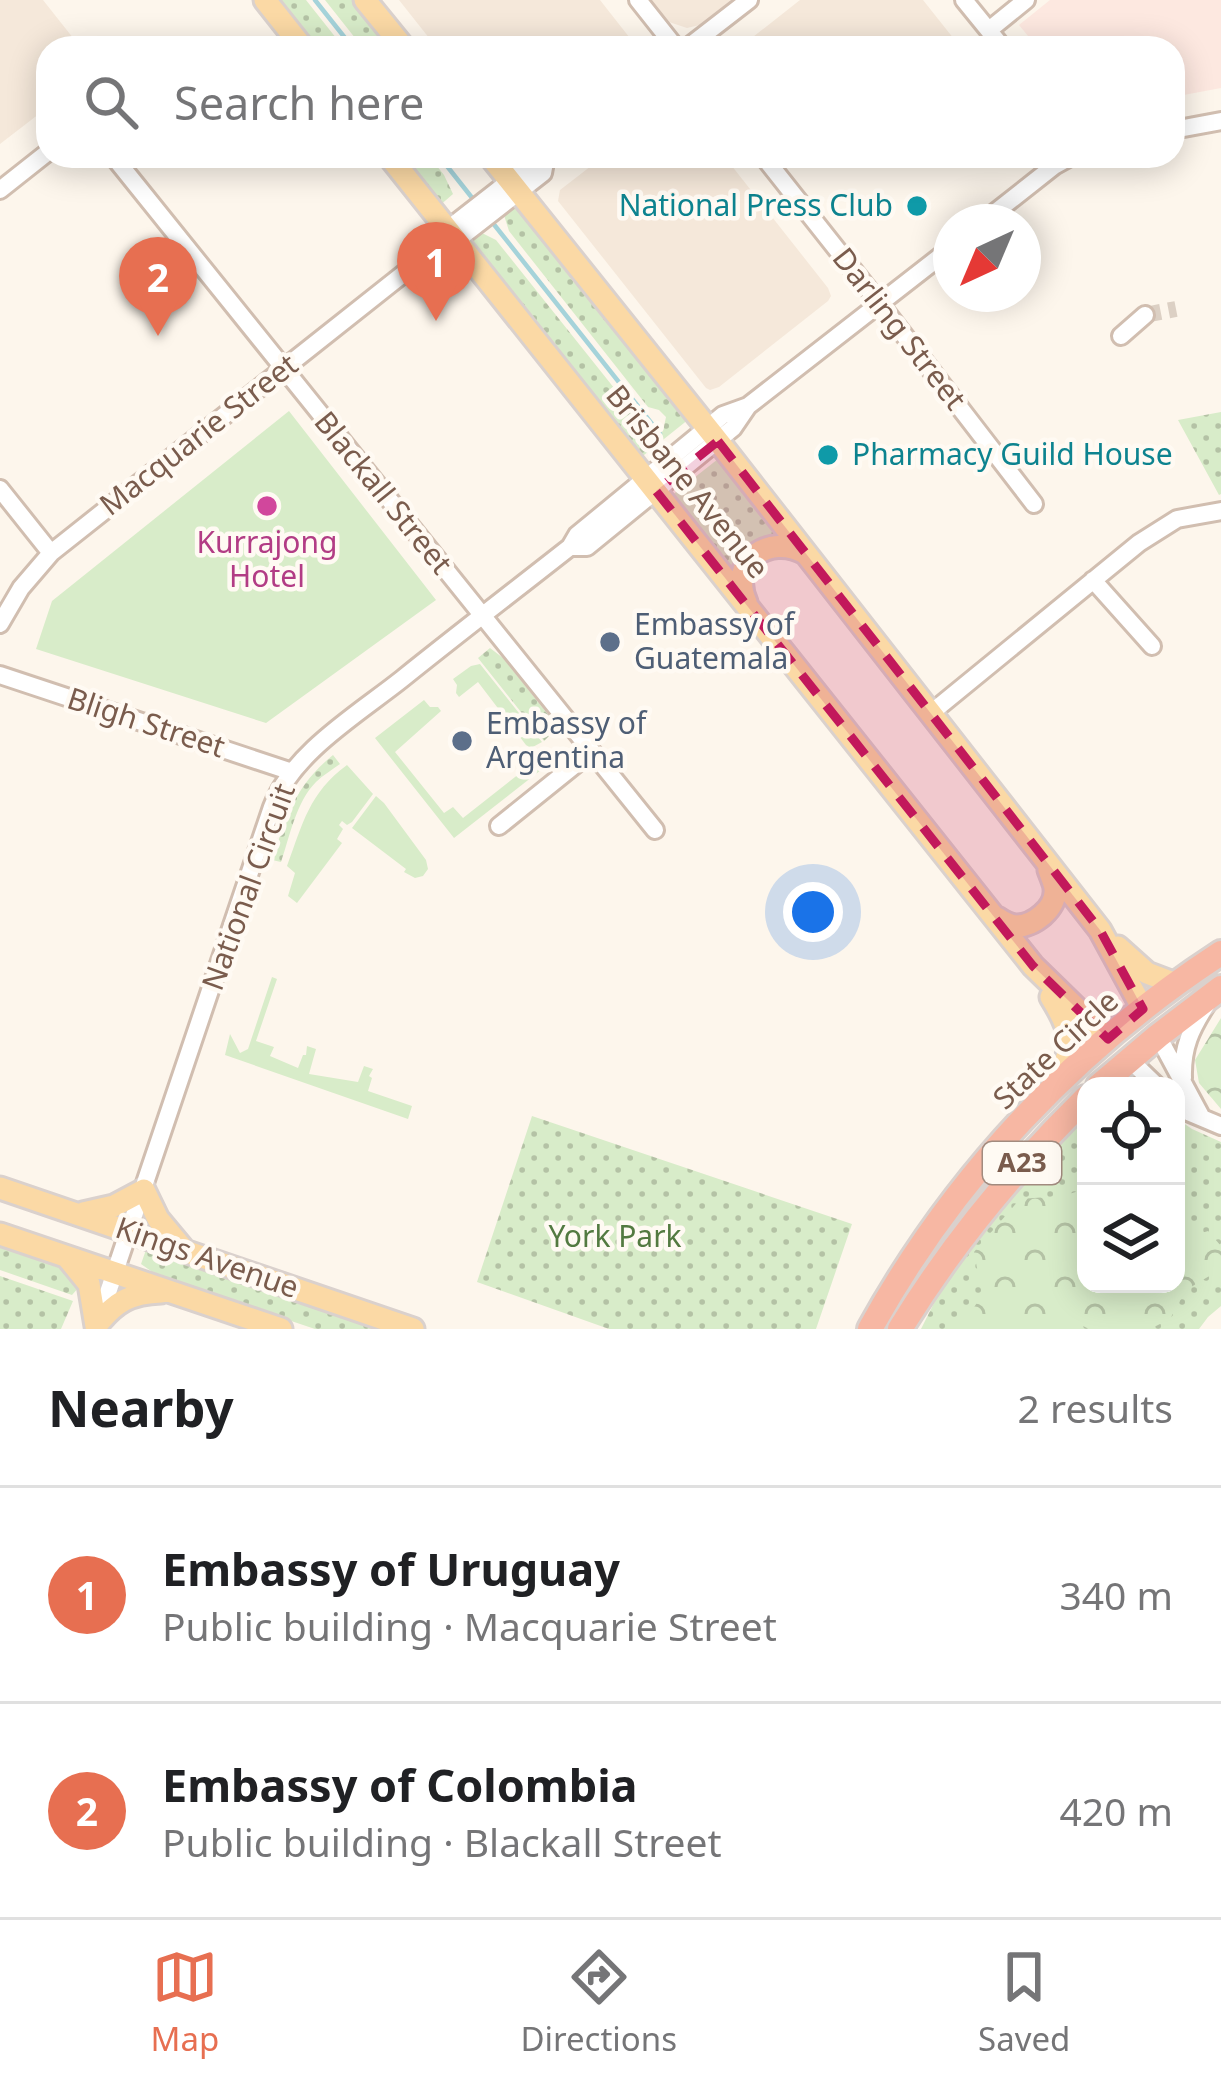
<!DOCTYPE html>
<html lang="en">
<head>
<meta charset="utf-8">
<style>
  :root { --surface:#fff; --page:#f2f2f2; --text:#202124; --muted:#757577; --line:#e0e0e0; --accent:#e76f51 }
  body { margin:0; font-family:"Noto Sans",sans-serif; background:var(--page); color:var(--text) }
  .controls { position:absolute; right:36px; bottom:36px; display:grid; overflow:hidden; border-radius:24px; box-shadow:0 6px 30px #0003 }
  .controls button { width:108px; height:108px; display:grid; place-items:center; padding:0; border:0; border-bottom:3px solid var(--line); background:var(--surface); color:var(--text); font:60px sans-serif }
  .compass { position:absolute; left:933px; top:204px; width:108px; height:108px; border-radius:50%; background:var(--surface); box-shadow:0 6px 30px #0003; rotate:224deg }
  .you { position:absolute; left:813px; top:912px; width:42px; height:42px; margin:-30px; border:9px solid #fff; border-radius:50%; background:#1a73e8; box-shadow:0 0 0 18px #1a73e833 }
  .badge { display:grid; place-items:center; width:78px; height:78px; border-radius:50%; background:var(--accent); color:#fff; font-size:39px; font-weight:700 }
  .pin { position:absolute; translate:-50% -99px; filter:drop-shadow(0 3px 6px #0008) }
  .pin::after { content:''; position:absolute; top:63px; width:42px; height:36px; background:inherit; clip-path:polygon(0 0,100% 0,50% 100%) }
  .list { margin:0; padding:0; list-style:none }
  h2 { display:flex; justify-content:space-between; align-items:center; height:156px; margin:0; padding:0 48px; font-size:51px }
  h2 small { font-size:39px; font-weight:400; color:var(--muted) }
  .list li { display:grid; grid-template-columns:78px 1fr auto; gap:36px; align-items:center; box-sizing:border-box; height:216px; padding:0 48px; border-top:3px solid var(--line) }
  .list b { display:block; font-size:45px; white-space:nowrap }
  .list p { margin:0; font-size:39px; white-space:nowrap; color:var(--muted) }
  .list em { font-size:39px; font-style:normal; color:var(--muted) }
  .icon { flex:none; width:66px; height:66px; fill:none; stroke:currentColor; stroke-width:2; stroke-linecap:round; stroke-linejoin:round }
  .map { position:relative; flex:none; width:1221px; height:1329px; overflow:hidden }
  .search { position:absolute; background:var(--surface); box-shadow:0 6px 30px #0003; left:36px; right:36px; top:36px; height:132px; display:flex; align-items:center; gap:30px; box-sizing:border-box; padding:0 42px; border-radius:36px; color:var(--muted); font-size:45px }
  .sheet { height:588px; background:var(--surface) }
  nav { display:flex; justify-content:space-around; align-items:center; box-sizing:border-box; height:168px; border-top:3px solid var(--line); background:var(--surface); font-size:33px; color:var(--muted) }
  nav a { display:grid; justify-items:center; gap:6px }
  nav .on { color:var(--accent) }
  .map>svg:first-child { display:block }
</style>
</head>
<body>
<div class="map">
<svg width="1221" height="1329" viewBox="0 0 1221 1329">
  <defs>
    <pattern id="grass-dots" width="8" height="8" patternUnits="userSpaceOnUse" patternTransform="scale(3)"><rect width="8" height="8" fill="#d8ecc9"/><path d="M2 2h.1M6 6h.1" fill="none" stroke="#b4c2a5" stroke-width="1.8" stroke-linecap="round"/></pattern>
    <pattern id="forest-crowns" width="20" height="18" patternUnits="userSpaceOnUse" patternTransform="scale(3)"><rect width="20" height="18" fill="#d8ecc9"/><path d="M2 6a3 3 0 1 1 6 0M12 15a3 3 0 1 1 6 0" fill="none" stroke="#b4c2a5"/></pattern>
  </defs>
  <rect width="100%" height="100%" fill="#fdf6ec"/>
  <path fill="#f5e8da" d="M0,0H43L81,48H48V107L0,144Z
    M399,0H600L633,42L634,48H437Z
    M650,0H733L704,24L687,28L669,22Z
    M800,0H923L954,39L943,48H739Z
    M604,156H724L828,288L831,296L828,301L719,387L710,390L706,388L558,201L560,190Z"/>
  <path fill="#fde8e0" d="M1050,0H1221V88L1173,97V48H1038L1019,25Z"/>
  <path fill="url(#grass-dots)" d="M274,0H306L344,48H312Z
    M325,0H356L394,48H363Z
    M398,156H429L444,175L453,194L438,207Z
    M517,208L689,419L639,459L471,242L478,231L496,240L638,418L642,435L657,436L663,431L666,417L659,410L648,407L509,231L503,212Z
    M1221,412V494L1219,495L1178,420Z
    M718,459L782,541L736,577L671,496Z
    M490,648L503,658L558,727L544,741L478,658Z
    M333,755L340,764C332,770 323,775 316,782C296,802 290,836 281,862L272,860C287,815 295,786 333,755Z
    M532,1116L852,1224L816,1329H609L477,1282Z
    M1086,1118V1284H1176V1118L1192,1129L1221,1142V1306L1208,1317L1199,1329H921L946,1279L1035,1163Z
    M0,1243L69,1268L80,1286L72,1295L0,1270Z
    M147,1247L390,1329H315L158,1276L141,1264Z
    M0,1276L73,1301L61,1329H0Z"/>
  <path fill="url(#forest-crowns)" d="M1221,1018V1109L1199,1083L1195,1060Z
    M1086,1189V1284H1176V1241L1208,1231L1221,1246V1269L1186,1290L1170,1319L1150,1329H1089L1081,1325V1329H960L982,1295L974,1252L1020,1199L1062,1196Z"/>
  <path fill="#d8ecc9" d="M289,411L436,600L266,723L36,649L52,601Z
    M480,664L542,742L531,748L526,745L478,682L459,697L456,693L457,685L453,679L471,666Z
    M424,700L430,707H438L441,711L395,752L444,813L453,807L463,818L524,770L518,761L520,758L535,760L549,751L555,759L454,838L375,738Z
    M347,765L373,794L352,822L347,825L342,821L339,825L343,829L337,839L342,843L297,903L288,896L295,873L287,866C303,823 309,793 347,765Z
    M376,796L384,803L426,860L428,869L423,876L415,878L404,872L406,869L352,828Z
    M272,977L277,979L256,1041L274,1047L270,1056L298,1068L303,1055H306L307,1046L316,1049L309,1074L358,1082L364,1066L373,1069L369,1076L372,1078L368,1091L412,1106L408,1119L225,1055L230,1034L240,1053L248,1049Z"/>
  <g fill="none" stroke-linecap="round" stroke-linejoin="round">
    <path stroke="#a5d3da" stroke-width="4.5" d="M315,0L353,48
      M439,156L473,199
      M492,222L660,434"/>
    <path stroke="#dcd0c4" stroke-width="16" stroke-dasharray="16 8" stroke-linecap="butt" d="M1145,315L1176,309"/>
    <defs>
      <path id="minor" d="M638,0L676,48
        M964,0L1003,48
        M989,30L1026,0
        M687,48L749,0
        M1173,130L1221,121
        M113,156L655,830
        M763,156L880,304L1034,504
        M0,190L48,152
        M983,222L1054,166L1072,156
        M417,263L425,247L534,162H545
        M1121,336L1145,315
        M0,489L51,553
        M570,547H587L733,428L748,406
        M1093,580L1152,646
        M0,624L21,588L51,553L417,263L434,258L543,173L545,162L553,156
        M0,675L292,772
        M931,713L1139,543L1177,519L1221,511
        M499,826L591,752
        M1158,1036L1201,1116
        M1129,1059L1157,1086
        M1183,1078C1182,1047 1191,1029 1207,1004
        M1176,1104L1183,1110L1221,1126
        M98,1322L272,807C292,753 358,714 402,679C458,634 514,591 570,547L577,535L723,415L748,406L951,248"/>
      <path id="major" d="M265,0L303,48
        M365,0L404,48
        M389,156L1033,966L1108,1039
        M490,156L725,450L1100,930L1143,1009
        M746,602C728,562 769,533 805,553
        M997,918C1003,922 1007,925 1015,926C1033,927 1057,908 1055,889C1055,885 1050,873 1049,870
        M1118,947L1147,973L1176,984
        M1051,997C1074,1034 1074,1044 1057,1084
        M0,1188L413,1329
        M83,1213L114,1206L144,1190L158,1219L183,1249
        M0,1234L281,1329
        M67,1257L89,1284L96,1326
        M96,1326C115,1302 130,1293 161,1292"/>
      <path id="highway" d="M1099,1086L1158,1036L1221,988
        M870,1329C954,1177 1075,1048 1221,953
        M900,1329C952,1244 1015,1168 1086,1098"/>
    </defs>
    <use href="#minor" stroke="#d1beb0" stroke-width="22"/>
    <use href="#major" stroke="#dad1cd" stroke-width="27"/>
    <use href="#highway" stroke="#dad1cd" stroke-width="30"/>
    <use href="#minor" stroke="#fff" stroke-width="16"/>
    <use href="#major" stroke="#fbd9a5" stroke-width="21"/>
    <use href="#highway" stroke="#f7b7a3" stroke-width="24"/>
  </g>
  <path fill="#c2185b" fill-opacity="0.2" stroke="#c2185b" stroke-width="9" stroke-dasharray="24 15" stroke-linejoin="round" d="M718,441L1100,930L1143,1009L1108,1039L1033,966L656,491Z"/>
  <g fill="#0f9aa8" stroke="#fffaf3" stroke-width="4.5">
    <circle cx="917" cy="206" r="12"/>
    <circle cx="828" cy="455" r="12"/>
  </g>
  <circle fill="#d1479c" stroke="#fffaf3" stroke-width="4.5" cx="267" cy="506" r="12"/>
  <g fill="#5c6f8a" stroke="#fffaf3" stroke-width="4.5">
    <circle cx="610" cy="642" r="12"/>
    <circle cx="462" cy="741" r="12"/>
  </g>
  <g text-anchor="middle" stroke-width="9" stroke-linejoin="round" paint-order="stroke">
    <rect fill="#fffaf3" stroke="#a28b7f" stroke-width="3" x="983" y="1142" width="78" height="42" rx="9"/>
    <g font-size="27" font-weight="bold" fill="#7a5c4d">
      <text x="1022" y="1172">A23</text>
    </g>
    <g font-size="30" fill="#0d838f" stroke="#fffaf3" text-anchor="end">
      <text x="893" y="216">National Press Club</text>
      <text x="852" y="465" text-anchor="start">Pharmacy Guild House</text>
    </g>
    <g font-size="30" fill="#7a5c4d" stroke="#fffaf3">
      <text transform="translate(899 329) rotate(52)" y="10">Darling Street</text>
      <text transform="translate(199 435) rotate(-38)" y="10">Macquarie Street</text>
      <text transform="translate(687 482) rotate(51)" y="10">Brisbane Avenue</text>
      <text transform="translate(383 493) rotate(51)" y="10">Blackall Street</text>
      <text transform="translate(146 723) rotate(18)" y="10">Bligh Street</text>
      <text transform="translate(249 887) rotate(-70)" y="10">National Circuit</text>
      <text transform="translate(1056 1050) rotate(-43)" y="10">State Circle</text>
      <text transform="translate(207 1258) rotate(19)" y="10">Kings Avenue</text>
    </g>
    <g font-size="30" fill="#b23c85" stroke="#fffaf3">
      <text x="267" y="553">Kurrajong<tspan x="267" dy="34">Hotel</tspan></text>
    </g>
    <g font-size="30" fill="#4e5e75" stroke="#fffaf3" text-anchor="start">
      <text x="634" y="635">Embassy of<tspan x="634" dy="34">Guatemala</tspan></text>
      <text x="486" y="734">Embassy of<tspan x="486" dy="34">Argentina</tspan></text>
    </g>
    <g font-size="30" fill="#537a41" stroke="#fffaf3">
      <text x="615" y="1247">York Park</text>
    </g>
  </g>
</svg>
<div class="controls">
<button><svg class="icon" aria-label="locate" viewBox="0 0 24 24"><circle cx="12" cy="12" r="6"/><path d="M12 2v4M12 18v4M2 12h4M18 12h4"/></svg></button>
<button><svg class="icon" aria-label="layers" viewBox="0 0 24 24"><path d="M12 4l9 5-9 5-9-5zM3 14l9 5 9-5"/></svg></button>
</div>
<svg class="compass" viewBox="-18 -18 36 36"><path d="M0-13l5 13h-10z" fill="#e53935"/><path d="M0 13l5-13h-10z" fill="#757577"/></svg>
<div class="you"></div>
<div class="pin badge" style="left:436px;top:321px">1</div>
<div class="pin badge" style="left:158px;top:336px">2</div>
<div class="search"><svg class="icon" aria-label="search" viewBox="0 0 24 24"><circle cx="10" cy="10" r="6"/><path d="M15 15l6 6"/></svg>Search here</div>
</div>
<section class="sheet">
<h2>Nearby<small>2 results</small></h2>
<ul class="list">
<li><span class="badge">1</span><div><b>Embassy of Uruguay</b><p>Public building · Macquarie Street</p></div><em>340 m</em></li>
<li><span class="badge">2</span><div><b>Embassy of Colombia</b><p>Public building · Blackall Street</p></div><em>420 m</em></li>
</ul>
</section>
<nav>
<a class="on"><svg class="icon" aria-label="map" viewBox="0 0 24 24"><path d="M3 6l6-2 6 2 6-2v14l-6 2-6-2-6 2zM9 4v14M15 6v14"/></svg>Map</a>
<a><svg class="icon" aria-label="directions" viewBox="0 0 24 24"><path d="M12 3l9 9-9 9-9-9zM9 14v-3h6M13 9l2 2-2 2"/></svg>Directions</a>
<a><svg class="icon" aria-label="saved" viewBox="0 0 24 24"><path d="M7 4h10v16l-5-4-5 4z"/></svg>Saved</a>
</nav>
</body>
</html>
